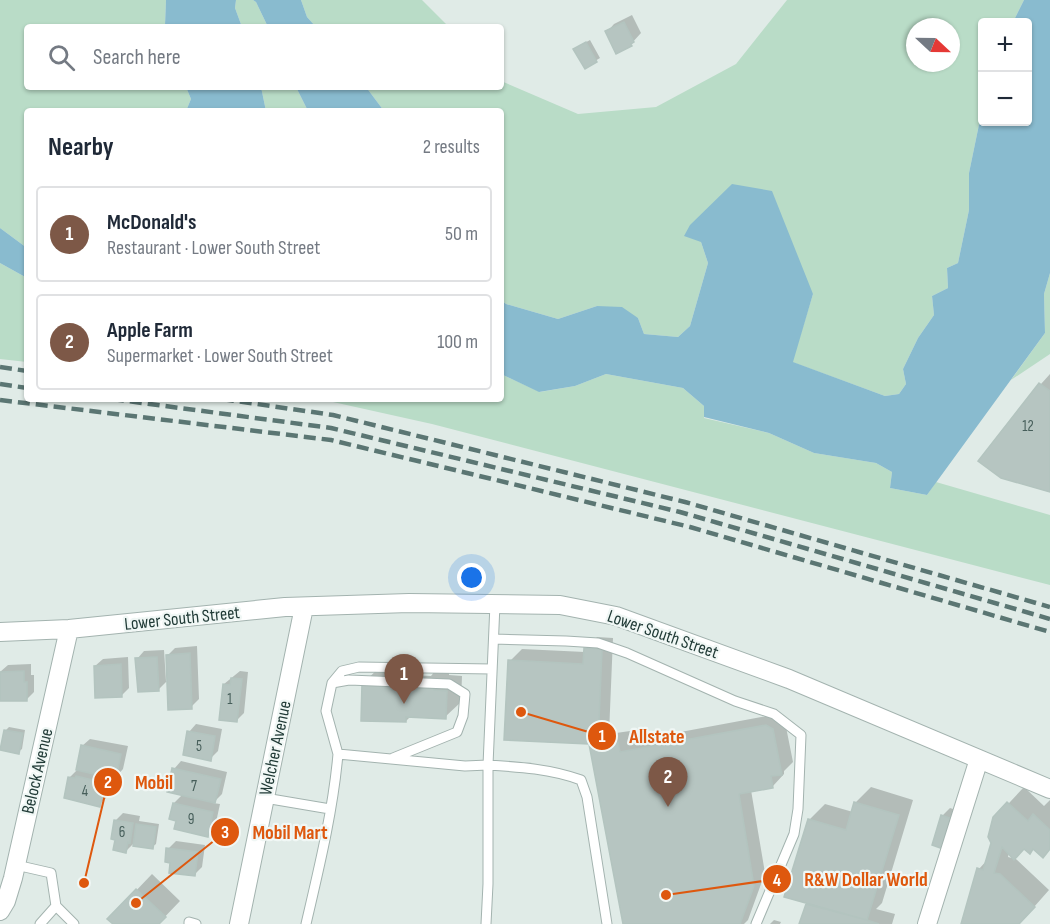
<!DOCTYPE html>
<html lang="en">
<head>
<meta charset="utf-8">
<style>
  :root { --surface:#fff; --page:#f2f2f3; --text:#1f2937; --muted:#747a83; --line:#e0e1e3; --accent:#7d5847 }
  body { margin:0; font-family:"Sofia Sans Condensed",sans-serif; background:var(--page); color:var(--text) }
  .controls { position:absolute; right:18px; top:18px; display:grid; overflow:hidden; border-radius:6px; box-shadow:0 2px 4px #0004 }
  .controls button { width:54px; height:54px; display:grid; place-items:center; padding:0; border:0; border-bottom:2px solid var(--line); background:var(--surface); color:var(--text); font:30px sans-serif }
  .compass { position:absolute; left:906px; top:18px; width:54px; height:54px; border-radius:50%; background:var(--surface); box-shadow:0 2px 4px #0004; rotate:112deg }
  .you { position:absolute; left:472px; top:578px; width:21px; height:21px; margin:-15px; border:4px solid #fff; border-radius:50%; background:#1a73e8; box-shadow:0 0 0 9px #1a73e833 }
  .badge { display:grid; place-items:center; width:39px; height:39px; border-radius:50%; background:var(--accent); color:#fff; font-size:20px; font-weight:700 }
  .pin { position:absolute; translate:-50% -50px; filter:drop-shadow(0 2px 3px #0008) }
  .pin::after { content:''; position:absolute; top:32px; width:21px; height:18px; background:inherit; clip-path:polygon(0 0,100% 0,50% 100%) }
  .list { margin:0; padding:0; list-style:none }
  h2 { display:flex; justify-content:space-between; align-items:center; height:78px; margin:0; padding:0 24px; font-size:26px }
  h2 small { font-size:20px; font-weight:400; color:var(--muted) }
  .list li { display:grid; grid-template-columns:39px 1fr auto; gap:18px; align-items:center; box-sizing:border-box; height:96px; margin:0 12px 12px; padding:0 12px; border:2px solid var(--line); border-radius:6px }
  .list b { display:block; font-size:22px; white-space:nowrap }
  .list p { margin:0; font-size:20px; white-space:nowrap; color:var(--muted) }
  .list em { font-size:20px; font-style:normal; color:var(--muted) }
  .icon { flex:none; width:33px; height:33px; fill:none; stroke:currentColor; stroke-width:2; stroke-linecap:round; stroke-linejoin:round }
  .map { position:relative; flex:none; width:1050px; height:924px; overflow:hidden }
  .search { position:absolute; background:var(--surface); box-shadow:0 2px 4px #0004; left:24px; top:24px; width:480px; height:66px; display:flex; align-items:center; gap:15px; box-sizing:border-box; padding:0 21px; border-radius:6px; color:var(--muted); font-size:22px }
  .panel { position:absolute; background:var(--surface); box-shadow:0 2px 4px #0004; left:24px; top:108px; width:480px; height:294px; border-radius:6px }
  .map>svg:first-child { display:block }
</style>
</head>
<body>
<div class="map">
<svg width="1050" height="924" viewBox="0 0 1050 924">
  <rect width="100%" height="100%" fill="#e0ebe7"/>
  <path fill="#b9dcc7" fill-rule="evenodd" d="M0,0H166L165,25L167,27H27V87H186L191,99L186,111H27V248L0,228Z
    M236,0H253L256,2L268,27H242L235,8Z
    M301,0H422L449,27H316L307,17Z
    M787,0H1024L1013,22H982V110L969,173V210L958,263L947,268L948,288L932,296L934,315L918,338L903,369L906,384L899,394L885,396L792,362L813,294L701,242L708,263L690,326L678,337L644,334L638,318L597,306L558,319L506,304L501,300V111H384L366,87H501V81L578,114L656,107L736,64ZM915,27H951V63H915Z
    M261,87H296L308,111H266Z
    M0,263L27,278V362L0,359Z
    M1050,273V354L1011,380L1045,333L1044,294Z
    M501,374L540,392L575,386L606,374L683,388L704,406V418L769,433L814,453L876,463L892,472L890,488L927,495L936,482L1050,515V585L432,424L333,402L314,399H501Z"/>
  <path fill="#89bbcf" d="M166,0H236L235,8L242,27H167L165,25Z
    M253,0H301L307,17L316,27H268L256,2Z
    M1024,0H1050V273L1044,294L1045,333L927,495L890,488L892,472L876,463L814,453L769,433L704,417V406L683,388L606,374L575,386L539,392L501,374V300L506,304L558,319L597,306L622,307L638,318L644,334L678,337L690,326L708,263L701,242L684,236L690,225L732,184L772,191L813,294L793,362L885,396L899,394L906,384L903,369L918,338L934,315L932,296L948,288L947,268L958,263L969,210V173L982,110V122H1028V22H1013Z
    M186,87H261L266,111H186L191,99Z
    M296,87H366L384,111H308Z
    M0,228L27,248V278L0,263Z"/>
  <path fill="#0003" d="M632,15L641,33L631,44L607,32L614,24Z
    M590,40L600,58L585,67L579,46Z
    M1050,374V490L980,461L1041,384Z
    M597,637L613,638L609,734L630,731L632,741L778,714L784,717L793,762L784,771V774L773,786L751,790L765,873L748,920L744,924H624L591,743L510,661L522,649L585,652V649Z
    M197,646L199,699L191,707L168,655L175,648Z
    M164,650L166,681H167L158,690L137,659L144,651Z
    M128,657L129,688L122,695L95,666L103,659Z
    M31,664V675H34V692L27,699L0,672L8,665Z
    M379,668L407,669V675L431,676L435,671L449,672V675L462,676L461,702L445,717L411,716L406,721L363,683Z
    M240,671L248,672L244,713L236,721L224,684Z
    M196,724L222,729L218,751L210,759L189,732Z
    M9,727L25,730L22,749L18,752L5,731Z
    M90,739L128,746L123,769L116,777L112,776L107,797L99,805L70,777L77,770L82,746Z
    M181,761L227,772L222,794L213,803L220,804L215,827L207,835L178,820L174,803L183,794L174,769Z
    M871,787L913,800L882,903L876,909L895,914L892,924H801L807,904L809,902L786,896L810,819L825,804L853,812L856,802Z
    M1024,787L1044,806L1050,800V848L1025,847L1009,853L1008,857L1016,859L1049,890L1019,924H962L979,869L988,859L993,843L995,818Z
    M950,808L962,812L934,844L942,816Z
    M123,813L140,816L139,821L159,824L156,844L152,847L133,844L126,851L116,820Z
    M176,841L205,845L202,867L194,875L172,861L168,849Z
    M152,874L180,901L158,924H115L109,919Z
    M774,920L781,922L780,924H770Z"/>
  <path fill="#b6c5c1" stroke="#b3c4bf" stroke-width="1.5" d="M624,22L634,42L631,44L632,46L616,54L605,31Z
    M586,42L597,62L585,69L573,49Z
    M1039,383L1050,391V492L1001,478L978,461Z
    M584,648L602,649L598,745L618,742L620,752L766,725L773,729L782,775L771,776L773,788L739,794L754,886L740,924H623L589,744L504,740L508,660L583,664Z
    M190,653L192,709L168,710L166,655Z
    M157,657L159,691L138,692L135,658Z
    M121,664L122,697L95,698L94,666Z
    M24,671V682H27V701H0V672Z
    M231,678L242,679L237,722L219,720L223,684L230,685Z
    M362,683H393L392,690L417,691L418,686L434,687V690L447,691L446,719L406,717V722L361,721Z
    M4,730L23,733L19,754L0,750Z
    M187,731L215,736L211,761L183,755Z
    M81,745L121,754L116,779L76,770Z
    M172,768L221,779L215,803L167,792Z
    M76,776L105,783L100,807L64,798L68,777L75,778Z
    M854,802L899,815L867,920L784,897L808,819L846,830Z
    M1007,802L1028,821L1033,814L1050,830V849L1043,858L1033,849L1030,854L1024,849L1014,860L1002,847L994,873L1000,874L1035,907L1019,924H961L977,868L983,870L991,843L988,837L993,817Z
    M173,803L213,812L208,837L174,829L176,821L169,819Z
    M941,815L955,820L946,850L932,845Z
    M114,820L133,823L130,843L128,842L126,853L113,850L115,840L111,839Z
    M136,824L156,827L153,849L133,846Z
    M166,848L198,852L195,876L169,873L170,863L165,862Z
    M136,889L166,917L159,924H113L107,919Z
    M806,904L867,920L879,924H799Z"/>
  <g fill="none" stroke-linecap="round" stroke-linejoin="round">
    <defs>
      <path id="service" d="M495,604L488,765C520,767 551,769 581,780L587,797L607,924
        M494,639L566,641L598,643L627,653L735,701L774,714L801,735L798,809L794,834L756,924
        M332,683L349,680L449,684L465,694L463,716L457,732L393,758
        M338,754L326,711L332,683L342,671L359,667L492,669
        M265,798L330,809
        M16,865L51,873L56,906
        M40,924L56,906L74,924
        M189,924V922L196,924
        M306,924C319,868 333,811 338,754L465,766L488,765V884L486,924"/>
      <path id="minor" d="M0,632L69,629L285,607L409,603L560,605L616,616L789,679L1050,789
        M0,911L6,901L13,878L69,629
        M239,924L304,607
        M927,924L979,759"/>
    </defs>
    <use href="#service" stroke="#a3b3af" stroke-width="11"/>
    <use href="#minor" stroke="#a3b3af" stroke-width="20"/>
    <use href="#service" stroke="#fff" stroke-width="9"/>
    <use href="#minor" stroke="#fff" stroke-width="18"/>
    <path stroke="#5b7673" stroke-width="4.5" stroke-dasharray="12 6" stroke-linecap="butt" d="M0,367L27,371
      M0,384L27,388
      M112,399L331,428L680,512L1050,619
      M222,399L333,415L685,502L1050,607
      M0,400L331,440L690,527L1050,632"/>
  </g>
  <g text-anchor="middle" stroke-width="4.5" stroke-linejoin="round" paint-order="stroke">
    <g font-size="15" fill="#465e5a">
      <text x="1028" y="431">12</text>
      <text x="230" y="704">1</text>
      <text x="199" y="751">5</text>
      <text x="194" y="791">7</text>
      <text x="85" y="796">4</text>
      <text x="191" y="824">9</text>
      <text x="122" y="837">6</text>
    </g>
    <g font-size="18" fill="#213b37" stroke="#f0f7f5">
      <text transform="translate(182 618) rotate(-6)" y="6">Lower South Street</text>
      <text transform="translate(663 634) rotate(19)" y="6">Lower South Street</text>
      <text transform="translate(275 748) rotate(-78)" y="6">Welcher Avenue</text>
      <text transform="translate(37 771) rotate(-77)" y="6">Belock Avenue</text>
    </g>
  </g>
  <path fill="none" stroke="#de580e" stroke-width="2" d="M521 712L602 736M84 883L108 782M136 903L225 832M666 895L777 879"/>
  <g fill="#de580e" stroke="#f0f7f5" stroke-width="2">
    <circle cx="521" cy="712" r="6"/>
    <circle cx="84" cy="883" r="6"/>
    <circle cx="136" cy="903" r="6"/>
    <circle cx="666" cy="895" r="6"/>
    <circle cx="602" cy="736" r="15"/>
    <circle cx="108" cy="782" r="15"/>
    <circle cx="225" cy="832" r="15"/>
    <circle cx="777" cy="879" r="15"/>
  </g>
  <g font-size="18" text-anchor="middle" font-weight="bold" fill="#fff">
    <text x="602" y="742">1</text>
    <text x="108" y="788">2</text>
    <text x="225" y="838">3</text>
    <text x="777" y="886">4</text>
  </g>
  <g font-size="20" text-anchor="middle" font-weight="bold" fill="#de580e" stroke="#f0f7f5" stroke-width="4.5" stroke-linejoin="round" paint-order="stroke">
    <text x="657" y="743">Allstate</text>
    <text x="154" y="789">Mobil</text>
    <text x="290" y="839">Mobil Mart</text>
    <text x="866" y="886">R&amp;W Dollar World</text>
  </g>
</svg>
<div class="controls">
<button>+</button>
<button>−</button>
</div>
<svg class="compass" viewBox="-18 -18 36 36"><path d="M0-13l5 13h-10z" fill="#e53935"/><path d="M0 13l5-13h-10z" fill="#747a83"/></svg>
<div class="you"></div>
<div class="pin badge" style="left:404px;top:704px">1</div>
<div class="pin badge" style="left:668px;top:807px">2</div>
<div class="search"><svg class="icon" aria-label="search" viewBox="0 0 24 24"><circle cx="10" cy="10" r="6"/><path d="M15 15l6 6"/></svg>Search here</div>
<section class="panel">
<h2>Nearby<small>2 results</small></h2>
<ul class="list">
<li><span class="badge">1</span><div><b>McDonald's</b><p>Restaurant · Lower South Street</p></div><em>50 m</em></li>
<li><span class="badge">2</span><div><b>Apple Farm</b><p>Supermarket · Lower South Street</p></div><em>100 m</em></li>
</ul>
</section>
</div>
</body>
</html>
